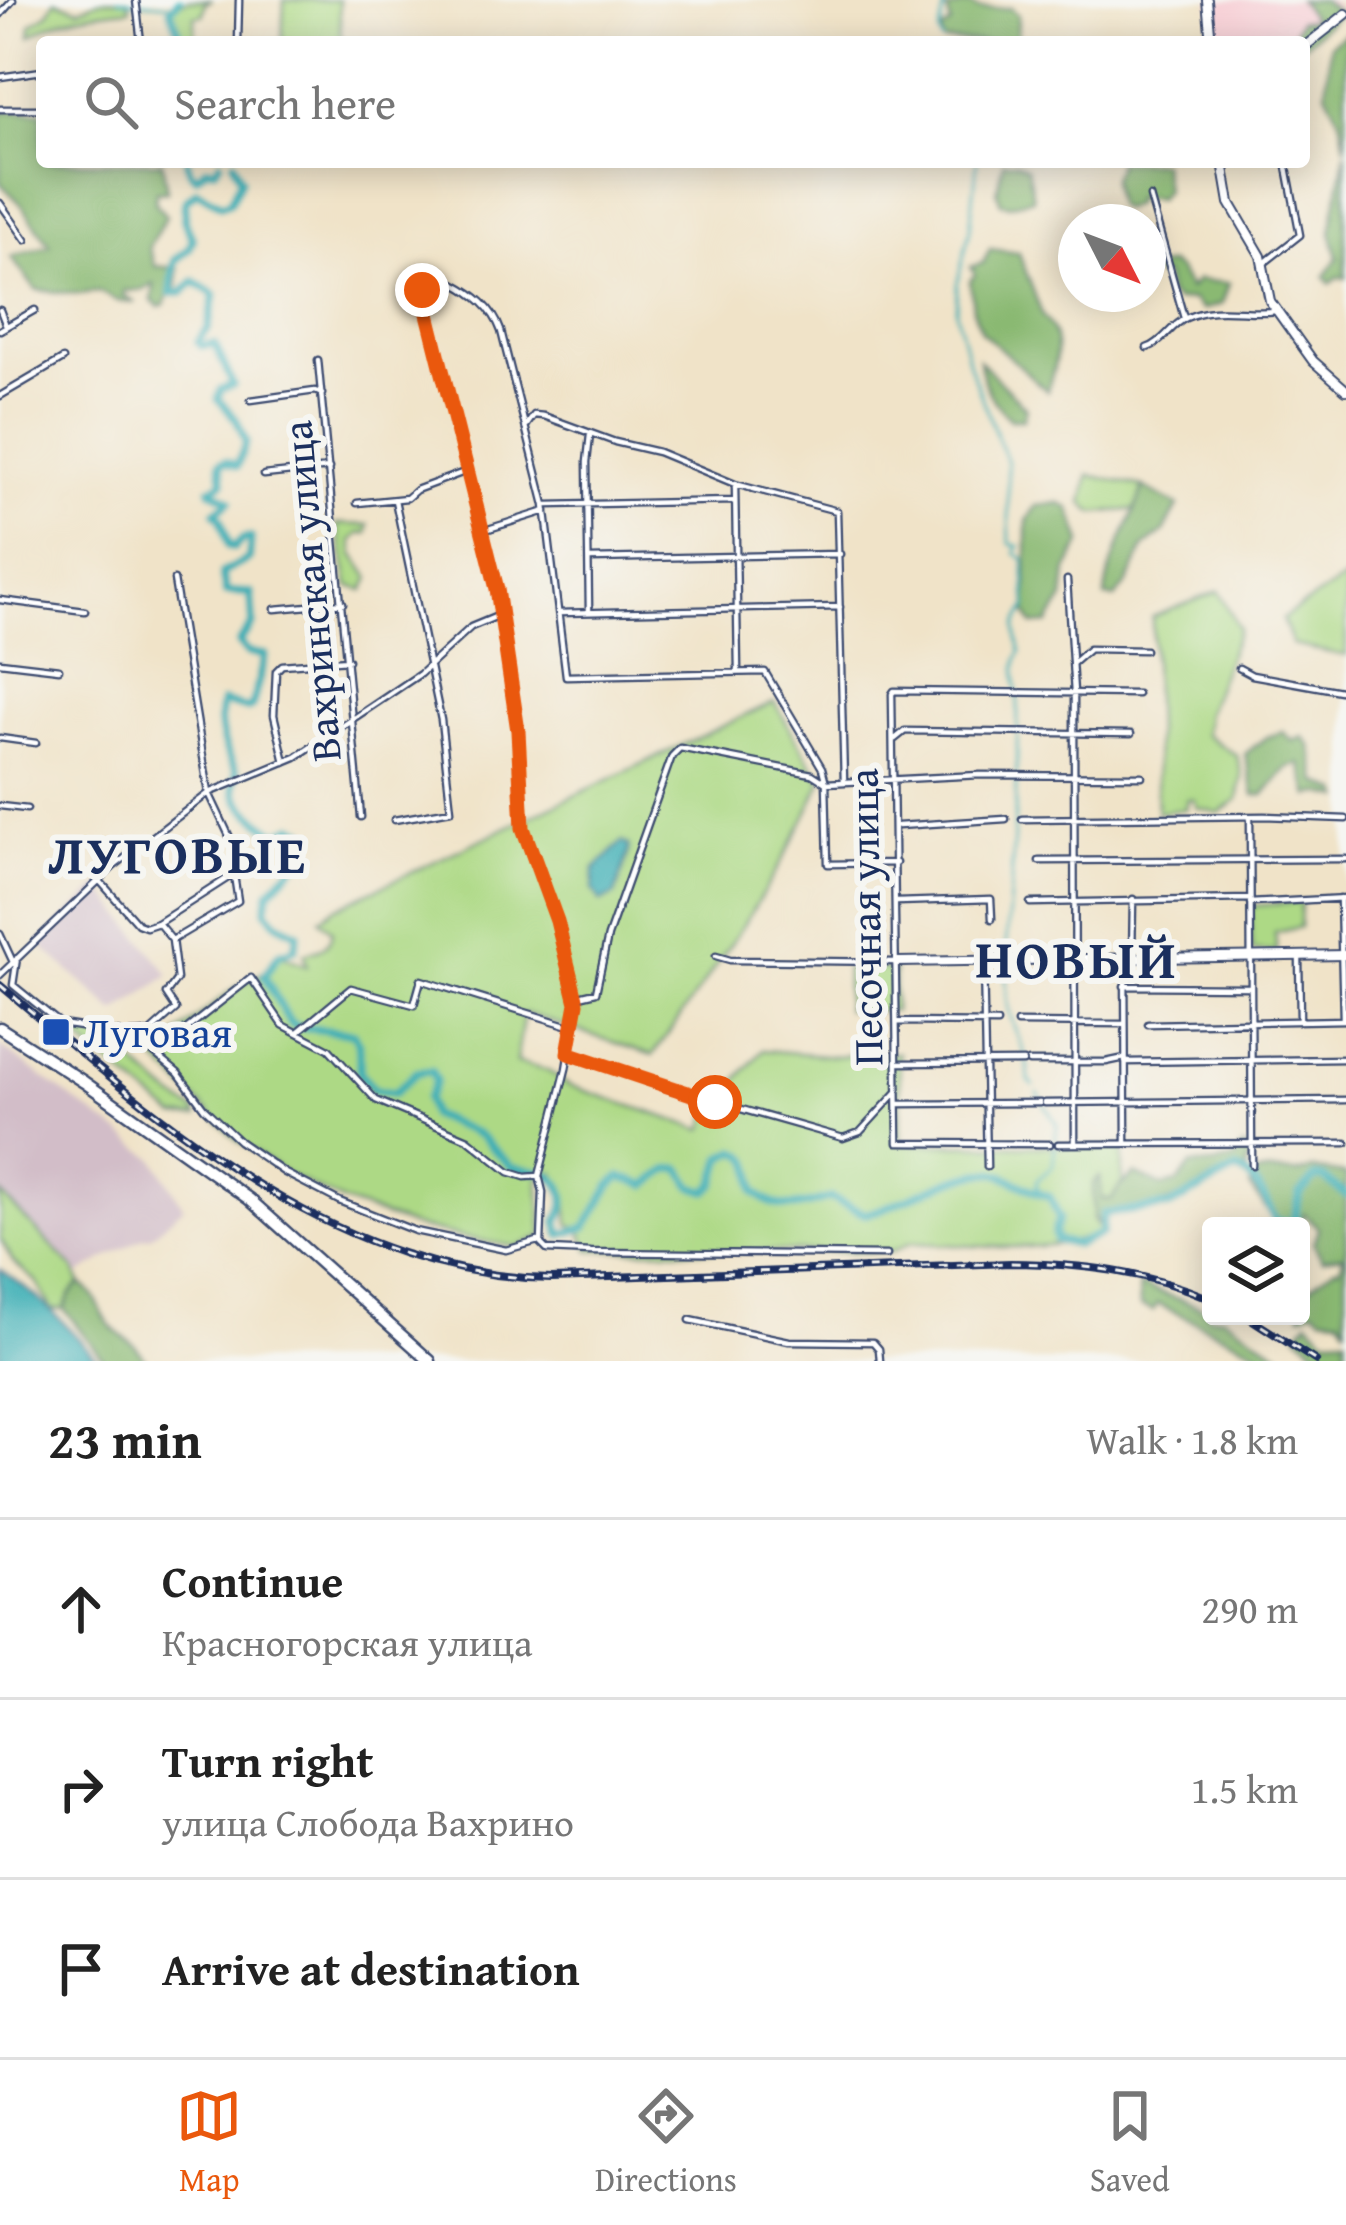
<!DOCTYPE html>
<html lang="en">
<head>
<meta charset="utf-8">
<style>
  :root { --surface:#fff; --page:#f6f6f6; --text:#222; --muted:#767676; --line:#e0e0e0; --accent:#ea580c }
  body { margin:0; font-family:"Gentium Book Plus",serif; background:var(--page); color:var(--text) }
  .controls { position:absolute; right:36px; bottom:36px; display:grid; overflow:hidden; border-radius:12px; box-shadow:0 6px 30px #0003 }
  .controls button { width:108px; height:108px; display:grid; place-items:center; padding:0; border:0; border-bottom:3px solid var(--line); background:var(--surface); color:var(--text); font:60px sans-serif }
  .compass { position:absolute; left:1058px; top:204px; width:108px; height:108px; border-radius:50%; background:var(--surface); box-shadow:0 6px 30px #0003; rotate:132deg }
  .stop { position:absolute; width:36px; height:36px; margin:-27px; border:9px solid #ea580c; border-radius:50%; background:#fff }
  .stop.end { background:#ea580c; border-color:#fff; box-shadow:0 3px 12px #0008 }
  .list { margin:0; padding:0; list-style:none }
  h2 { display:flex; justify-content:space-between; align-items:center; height:156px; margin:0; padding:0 48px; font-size:51px }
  h2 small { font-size:39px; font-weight:400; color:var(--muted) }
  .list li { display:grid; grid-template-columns:78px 1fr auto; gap:36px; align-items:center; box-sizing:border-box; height:180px; padding:0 48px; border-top:3px solid var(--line) }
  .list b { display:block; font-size:45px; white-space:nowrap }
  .list p { margin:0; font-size:39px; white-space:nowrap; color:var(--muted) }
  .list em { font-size:39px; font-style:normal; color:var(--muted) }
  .icon { flex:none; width:66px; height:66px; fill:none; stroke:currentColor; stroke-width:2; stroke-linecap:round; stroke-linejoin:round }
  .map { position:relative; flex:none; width:1346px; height:1361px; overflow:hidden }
  .search { position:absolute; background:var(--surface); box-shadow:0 6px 30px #0003; left:36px; right:36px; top:36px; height:132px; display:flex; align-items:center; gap:30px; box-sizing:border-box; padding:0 42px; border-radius:12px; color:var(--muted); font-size:45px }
  .sheet { height:696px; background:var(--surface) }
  nav { display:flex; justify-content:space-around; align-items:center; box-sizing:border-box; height:168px; border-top:3px solid var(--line); background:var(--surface); font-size:33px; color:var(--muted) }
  nav a { display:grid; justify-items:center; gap:6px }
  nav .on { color:var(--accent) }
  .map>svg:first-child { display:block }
</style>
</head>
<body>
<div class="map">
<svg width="1346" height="1361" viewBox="0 0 1346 1361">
  <rect width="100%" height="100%" fill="#f6f6f2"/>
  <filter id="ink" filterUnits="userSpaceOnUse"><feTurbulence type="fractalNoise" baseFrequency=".00833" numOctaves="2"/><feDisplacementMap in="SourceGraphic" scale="24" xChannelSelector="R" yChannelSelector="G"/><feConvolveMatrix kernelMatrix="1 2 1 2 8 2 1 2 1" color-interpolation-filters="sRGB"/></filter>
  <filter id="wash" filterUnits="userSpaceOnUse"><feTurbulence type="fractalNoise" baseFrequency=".004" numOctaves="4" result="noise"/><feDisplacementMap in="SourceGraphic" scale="48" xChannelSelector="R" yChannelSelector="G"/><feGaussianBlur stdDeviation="2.7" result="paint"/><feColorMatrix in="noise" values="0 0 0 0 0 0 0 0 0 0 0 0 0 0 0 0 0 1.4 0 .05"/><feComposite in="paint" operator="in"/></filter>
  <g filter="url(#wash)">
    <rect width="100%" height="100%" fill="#f0e3c8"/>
    <path fill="#f7cfd5" d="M1210,0H1331L1339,9L1302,42L1289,33L1278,42H1215Z"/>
    <path fill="#d2bdc8" d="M99,886L170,975L116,1013L38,943Z
      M0,1046L154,1158L184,1207L151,1236L142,1238L82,1272L63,1289L0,1240Z"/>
    <path fill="#add985" stroke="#648472" stroke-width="3" d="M55,0L79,9L99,0H128L130,9C93,13 61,15 30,36L31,25L48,13Z
      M187,0H212L205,3L203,15L195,16V42H177L172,5Z
      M284,0H339L341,42H282Z
      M1089,475L1143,487L1138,509L1094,513L1083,503Z
      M337,524L369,525L368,533L359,534L352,541L354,554L370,578L364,590L349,586Z
      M1346,578V656L1292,645L1282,619Z
      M1219,591L1239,629L1207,712L1205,734L1237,756L1242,776L1238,800L1219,813L1196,807L1195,800L1188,799L1186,809L1157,813L1152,617Z
      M774,702L822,781C779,880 715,968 653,1055L524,1013L516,1062L548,1071L568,1085L704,1130L715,1099L723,1096L763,1050L835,1056L899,1053L901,1144L1123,1147L1122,1203L1104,1201L1092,1217L1100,1231C1056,1257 962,1244 910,1243L892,1252L590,1250L580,1229L569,1224L567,1203L554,1172L539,1176L543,1236L517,1247L465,1238L412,1226L344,1202L291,1176L238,1141L153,1057C176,1035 203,1013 228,993C250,975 264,980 279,954L307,966L304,954C319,949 330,948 332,931L320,919L333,909Z
      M1301,902L1300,927L1275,933L1277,952L1252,951L1251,906Z
      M846,969H894V1011L846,1010Z
      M80,1032C125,1043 155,1091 195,1110L197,1117H176L75,1037Z
      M0,1193L74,1269L80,1283L70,1294L64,1309L52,1310L36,1281L13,1262L0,1238Z"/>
    <path fill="#8ab972" stroke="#527468" stroke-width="3" d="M1299,0H1322L1339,13L1304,44L1288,42L1299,21L1313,20Z
      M967,4L978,9L1011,8L1018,15L1017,42H943L941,31L951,24L947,10Z
      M1346,33V148L1340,119L1326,92L1330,44Z
      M0,111L42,112V162H162L167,191L156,192L155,202L166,216L149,247L155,266L178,268L177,291H170L165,305L159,307L152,301L154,284L143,290L124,291L123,295L135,302L117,301L98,291L80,294L36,290L11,257L50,245L20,203L0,183Z
      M1346,151V278L1338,277L1330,283L1325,276L1338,258L1331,232Z
      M1003,162H1016L1027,168L1033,198L1010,205L1001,203L997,192Z
      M1118,162H1161L1165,190L1158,199L1135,197L1134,204L1123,209L1116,206L1111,181Z
      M990,249L1019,253L1043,317C1064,337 1056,365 1047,391L981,331L973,309L970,280L975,275L971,267L983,263Z
      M1169,264L1178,270L1189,289L1197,280L1229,283L1222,304L1202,310L1192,300L1175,301L1168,295L1164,276L1153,275L1157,267Z
      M979,360L1026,408L1023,419H1010C991,400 983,387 979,360Z
      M1143,487L1178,506L1164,532L1144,547L1126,586L1115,598L1105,597C1106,563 1134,521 1143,487Z
      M1059,503L1070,509L1082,542L1067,571L1064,599L1048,624L1033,625L1027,613V521L1036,506Z
      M1283,732L1293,741L1304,737L1311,746L1318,782L1340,792L1342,798L1319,793L1310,796L1301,764L1288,767L1264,795H1254L1245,754L1266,737Z
      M1242,1147L1250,1150L1246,1170C1215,1171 1196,1194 1167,1203C1146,1210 1122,1206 1102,1213L1098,1225L1094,1218L1093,1183L1100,1177L1102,1199H1112L1120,1186L1135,1174L1162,1186L1178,1183L1191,1165H1214L1237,1158Z
      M1312,1169L1346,1174V1326L1340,1317L1322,1315L1314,1309L1301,1314C1301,1288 1316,1282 1335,1267L1340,1268L1344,1255L1322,1259L1313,1243L1318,1228L1304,1214L1298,1226H1278L1250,1186L1254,1175C1273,1166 1294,1179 1312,1169Z
      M80,1283C100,1297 98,1311 110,1325C121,1338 138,1343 146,1361H105L64,1309L70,1294Z
      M1139,1285L1204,1308L1208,1316H1223L1293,1361H1255L1260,1352L1157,1304L1153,1311L1140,1306Z
      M1308,1320L1325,1337L1346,1336V1361H1331L1298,1334Z"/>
    <path fill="#3eafb5" stroke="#2c6f8a" stroke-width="3" d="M622,842L628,845L629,851L615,895L601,902L593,890L594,870Z
      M0,1269C37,1294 69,1326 98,1361H0Z"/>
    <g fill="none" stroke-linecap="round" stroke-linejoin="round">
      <path stroke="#3eafb5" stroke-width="3" d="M118,0L135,2
        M140,2L171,5
        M942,42L939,34L946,0
        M977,162L970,230L957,284L956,311L969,365L1007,462L1010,543L1019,546L1015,553L1024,559L1027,608C1013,626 1015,629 1021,652C1011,667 1018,687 1018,705C1017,789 1013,873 1005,955
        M1005,965C1007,978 1006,992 1008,1005C1013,1034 1029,1050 1029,1081L1034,1086
        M1038,1093L1057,1125L1053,1166L1037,1180V1187L1046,1196"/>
      <path stroke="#3eafb5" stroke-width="8" d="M179,0L170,9L183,42
        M187,162L191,173L196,177L207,168L215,169L220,162
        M234,162L241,179L230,202L222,205L197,191L185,201L184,220L193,239L189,249L175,260L171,293H182L194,281L215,295L208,329L198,341L202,346L215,344L233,385L221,389L218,399L236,419L246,442L237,466L225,461L220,463L223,482L210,489L230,501L215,512L221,519L229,547L234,548L243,539L251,538L249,559L222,573L226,592L251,593L253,624L239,643L247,653L265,655L252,706L247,709L222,702C216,725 225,751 237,772C225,801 256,815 273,832L280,833L293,826L304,830L308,838L298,862L269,892L266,910L278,924L298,933L295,949L279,954L264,976L290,1023L299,1027
        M304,1028L353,1033L359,1045L360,1073L374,1089L394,1093L417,1072L431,1071L436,1081L427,1099L431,1115L459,1127
        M463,1128L480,1136L512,1167L538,1171
        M542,1172C565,1179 571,1203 557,1221L561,1235L586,1227L611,1185L620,1177L647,1185L670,1169L681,1168L692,1186L707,1191L715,1184L723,1157L736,1151C758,1157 751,1175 755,1192C779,1214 802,1207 830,1198L865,1214C898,1207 967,1165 999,1174C1016,1180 1032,1192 1050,1197L1059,1218L1054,1232L1056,1240L1076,1245L1102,1233L1103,1214L1170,1206L1237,1170C1255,1176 1269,1204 1275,1221L1293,1223L1300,1194L1316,1177L1324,1178L1346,1195"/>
    </g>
  </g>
  <g filter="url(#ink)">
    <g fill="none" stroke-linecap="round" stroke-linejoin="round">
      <defs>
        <path id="street" d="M136,0L141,42
          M0,15L13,0
          M238,42L239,0
          M0,77L42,71
          M0,109H42
          M1150,197L1184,318
          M0,203L26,240
          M1263,264L1300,235L1286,162
          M454,283C475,294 493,308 501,331L545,505L566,676L765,672L822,768L826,783L828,864L896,863
          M422,290L497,589L518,731L523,828L557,921L577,1003L566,1069L539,1176L543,1192L541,1242
          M0,310L5,323
          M0,330L35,310
          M1147,348C1163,343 1170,326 1186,318C1216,304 1245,315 1276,311
          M318,360L361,817
          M0,396L63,359
          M251,400L315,391L322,394
          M527,425L534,415L544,416L615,442L658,452L735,484L837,511L844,782
          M264,475L329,468
          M735,484L738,670
          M357,503L407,498L416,490L467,471
          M547,505L734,501
          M482,531L546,511
          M590,559L840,554
          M174,580L209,793L233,844L239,869
          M1067,580L1074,693L1075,1144
          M0,600L85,611
          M275,609L343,603
          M589,612L587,462L590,435
          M559,613L840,607
          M0,662L59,669
          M1073,663L1089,649L1145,650
          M1239,668L1252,675L1346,692
          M0,738L36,743
          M895,739L905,731L1131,734
          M285,762L274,715L276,671L282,665L348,660
          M0,806L27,809
          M1250,818L1252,1165
          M1022,819L1264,816L1346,819
          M394,820L451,810L441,720L395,500
          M898,826L1006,819
          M1039,861L1346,859
          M99,880L138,924L146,927L158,923L172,940L177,979L166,994L176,1009L149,1033L131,1034
          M1340,898L1343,1019
          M897,902L991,899L992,919
          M1030,903L1249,899
          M1250,903L1346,898
          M158,923L262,856
          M0,934L13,962
          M174,939L238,901L234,875
          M716,956L730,960L897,962
          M1299,957L1300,1021
          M17,958L13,985L61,1024L120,1033L142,1043L178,1073L204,1108L239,1141L285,1173L339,1201L415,1231L506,1250L538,1241L547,1250L591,1252L887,1255
          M1125,958L1126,1144
          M1132,958L1133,899
          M983,959L987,1167
          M0,975L113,867L209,793L296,757L420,674L471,627L500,615
          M1124,986L1249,987
          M575,997L596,992L608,936L672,756L680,748L812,774L826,783L980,775L1142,776
          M897,1022L997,1023
          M1017,1023L1124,1024
          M1148,1024L1346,1020
          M299,1031L351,988L414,1005L421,980L573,1027
          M156,1053L251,978L283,1025L329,1049L376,1100L468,1139L509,1172L525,1177L539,1176
          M568,1053L671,1089L843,1138L860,1132L896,1093
          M1029,1062H1106L1125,1058
          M1125,1062L1346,1059
          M898,1063L1023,1062
          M1045,1103L1346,1100
          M898,1104L1040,1103
          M1050,1144L898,1143L892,694L894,691L1137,694
          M1058,1144L1346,1143
          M690,1320L789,1341L873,1342L879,1349L880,1361"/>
        <path id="secondary" d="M1207,0L1211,42
          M1304,47L1346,14
          M1223,162L1230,203L1261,256L1270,301L1313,361L1346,390
          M897,962L1346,955"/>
        <path id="primary" d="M0,1028L84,1082L249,1199L430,1361"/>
      </defs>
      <use href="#street" stroke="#3b4a6e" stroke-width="9"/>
      <use href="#secondary" stroke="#3b4a6e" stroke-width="12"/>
      <use href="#primary" stroke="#3b4a6e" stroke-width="15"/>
      <use href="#street" stroke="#fff" stroke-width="4.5"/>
      <use href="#secondary" stroke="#fff" stroke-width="8"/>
      <use href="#primary" stroke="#fff" stroke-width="10"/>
      <defs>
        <path id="rail" d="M0,985C159,1119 332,1276 552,1279L1011,1263C1082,1264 1145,1271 1211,1299
          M1246,1316L1316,1361"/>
      </defs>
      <use href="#rail" stroke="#1b2f5e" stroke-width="8"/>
      <use href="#rail" stroke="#f6f6f2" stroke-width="3" stroke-dasharray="9" stroke-linecap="butt"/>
    </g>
  </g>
  <g fill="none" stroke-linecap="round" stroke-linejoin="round" filter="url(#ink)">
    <path stroke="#ea580c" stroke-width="15" d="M422,290L497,589L518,731L523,828L557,921L577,1003L568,1053L715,1102"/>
  </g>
  <rect fill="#1a4fb4" stroke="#f6f6f2" stroke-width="4.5" x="41" y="1017" width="30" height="30" rx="6"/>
  <g text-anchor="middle" stroke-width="12" stroke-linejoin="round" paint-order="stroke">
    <g font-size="42" fill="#1b2f5e" stroke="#f6f6f2">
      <text transform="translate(311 591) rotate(-95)" y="15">Вахринская улица</text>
      <text transform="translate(865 917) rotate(-91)" y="15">Песочная улица</text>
    </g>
    <g font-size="42" fill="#164399" stroke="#f6f6f2" text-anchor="start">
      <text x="83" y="1047">Луговая</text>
    </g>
    <g font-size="54" font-weight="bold" letter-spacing="3" fill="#1b2f5e" stroke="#f6f6f2">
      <text x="178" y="873">ЛУГОВЫЕ</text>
      <text x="1077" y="978">НОВЫЙ</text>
    </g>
  </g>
</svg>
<div class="controls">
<button><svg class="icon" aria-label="layers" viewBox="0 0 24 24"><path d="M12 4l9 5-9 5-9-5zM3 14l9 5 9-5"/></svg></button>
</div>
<svg class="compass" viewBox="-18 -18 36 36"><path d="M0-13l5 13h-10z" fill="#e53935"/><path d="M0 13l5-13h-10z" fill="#767676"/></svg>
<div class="stop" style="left:715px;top:1102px"></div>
<div class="stop end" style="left:422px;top:290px"></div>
<div class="search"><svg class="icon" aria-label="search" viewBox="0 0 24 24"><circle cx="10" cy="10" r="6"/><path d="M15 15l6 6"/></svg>Search here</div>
</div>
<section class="sheet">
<h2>23 min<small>Walk · 1.8 km</small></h2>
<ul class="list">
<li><svg class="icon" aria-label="ahead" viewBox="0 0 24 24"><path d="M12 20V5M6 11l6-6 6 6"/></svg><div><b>Continue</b><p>Красногорская улица</p></div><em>290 m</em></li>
<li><svg class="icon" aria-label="right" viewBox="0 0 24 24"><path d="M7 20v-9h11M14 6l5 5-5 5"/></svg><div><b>Turn right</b><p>улица Слобода Вахрино</p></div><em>1.5 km</em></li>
<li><svg class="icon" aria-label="arrive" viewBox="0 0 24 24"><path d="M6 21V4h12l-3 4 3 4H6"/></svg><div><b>Arrive at destination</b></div></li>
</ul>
</section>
<nav>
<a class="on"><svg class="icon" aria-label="map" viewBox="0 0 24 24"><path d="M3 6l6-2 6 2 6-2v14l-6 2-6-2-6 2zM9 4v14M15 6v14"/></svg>Map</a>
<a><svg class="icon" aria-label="directions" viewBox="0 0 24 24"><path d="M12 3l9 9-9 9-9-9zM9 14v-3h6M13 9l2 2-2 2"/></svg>Directions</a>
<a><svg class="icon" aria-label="saved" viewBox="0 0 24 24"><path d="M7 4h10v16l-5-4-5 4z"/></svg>Saved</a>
</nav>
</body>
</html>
